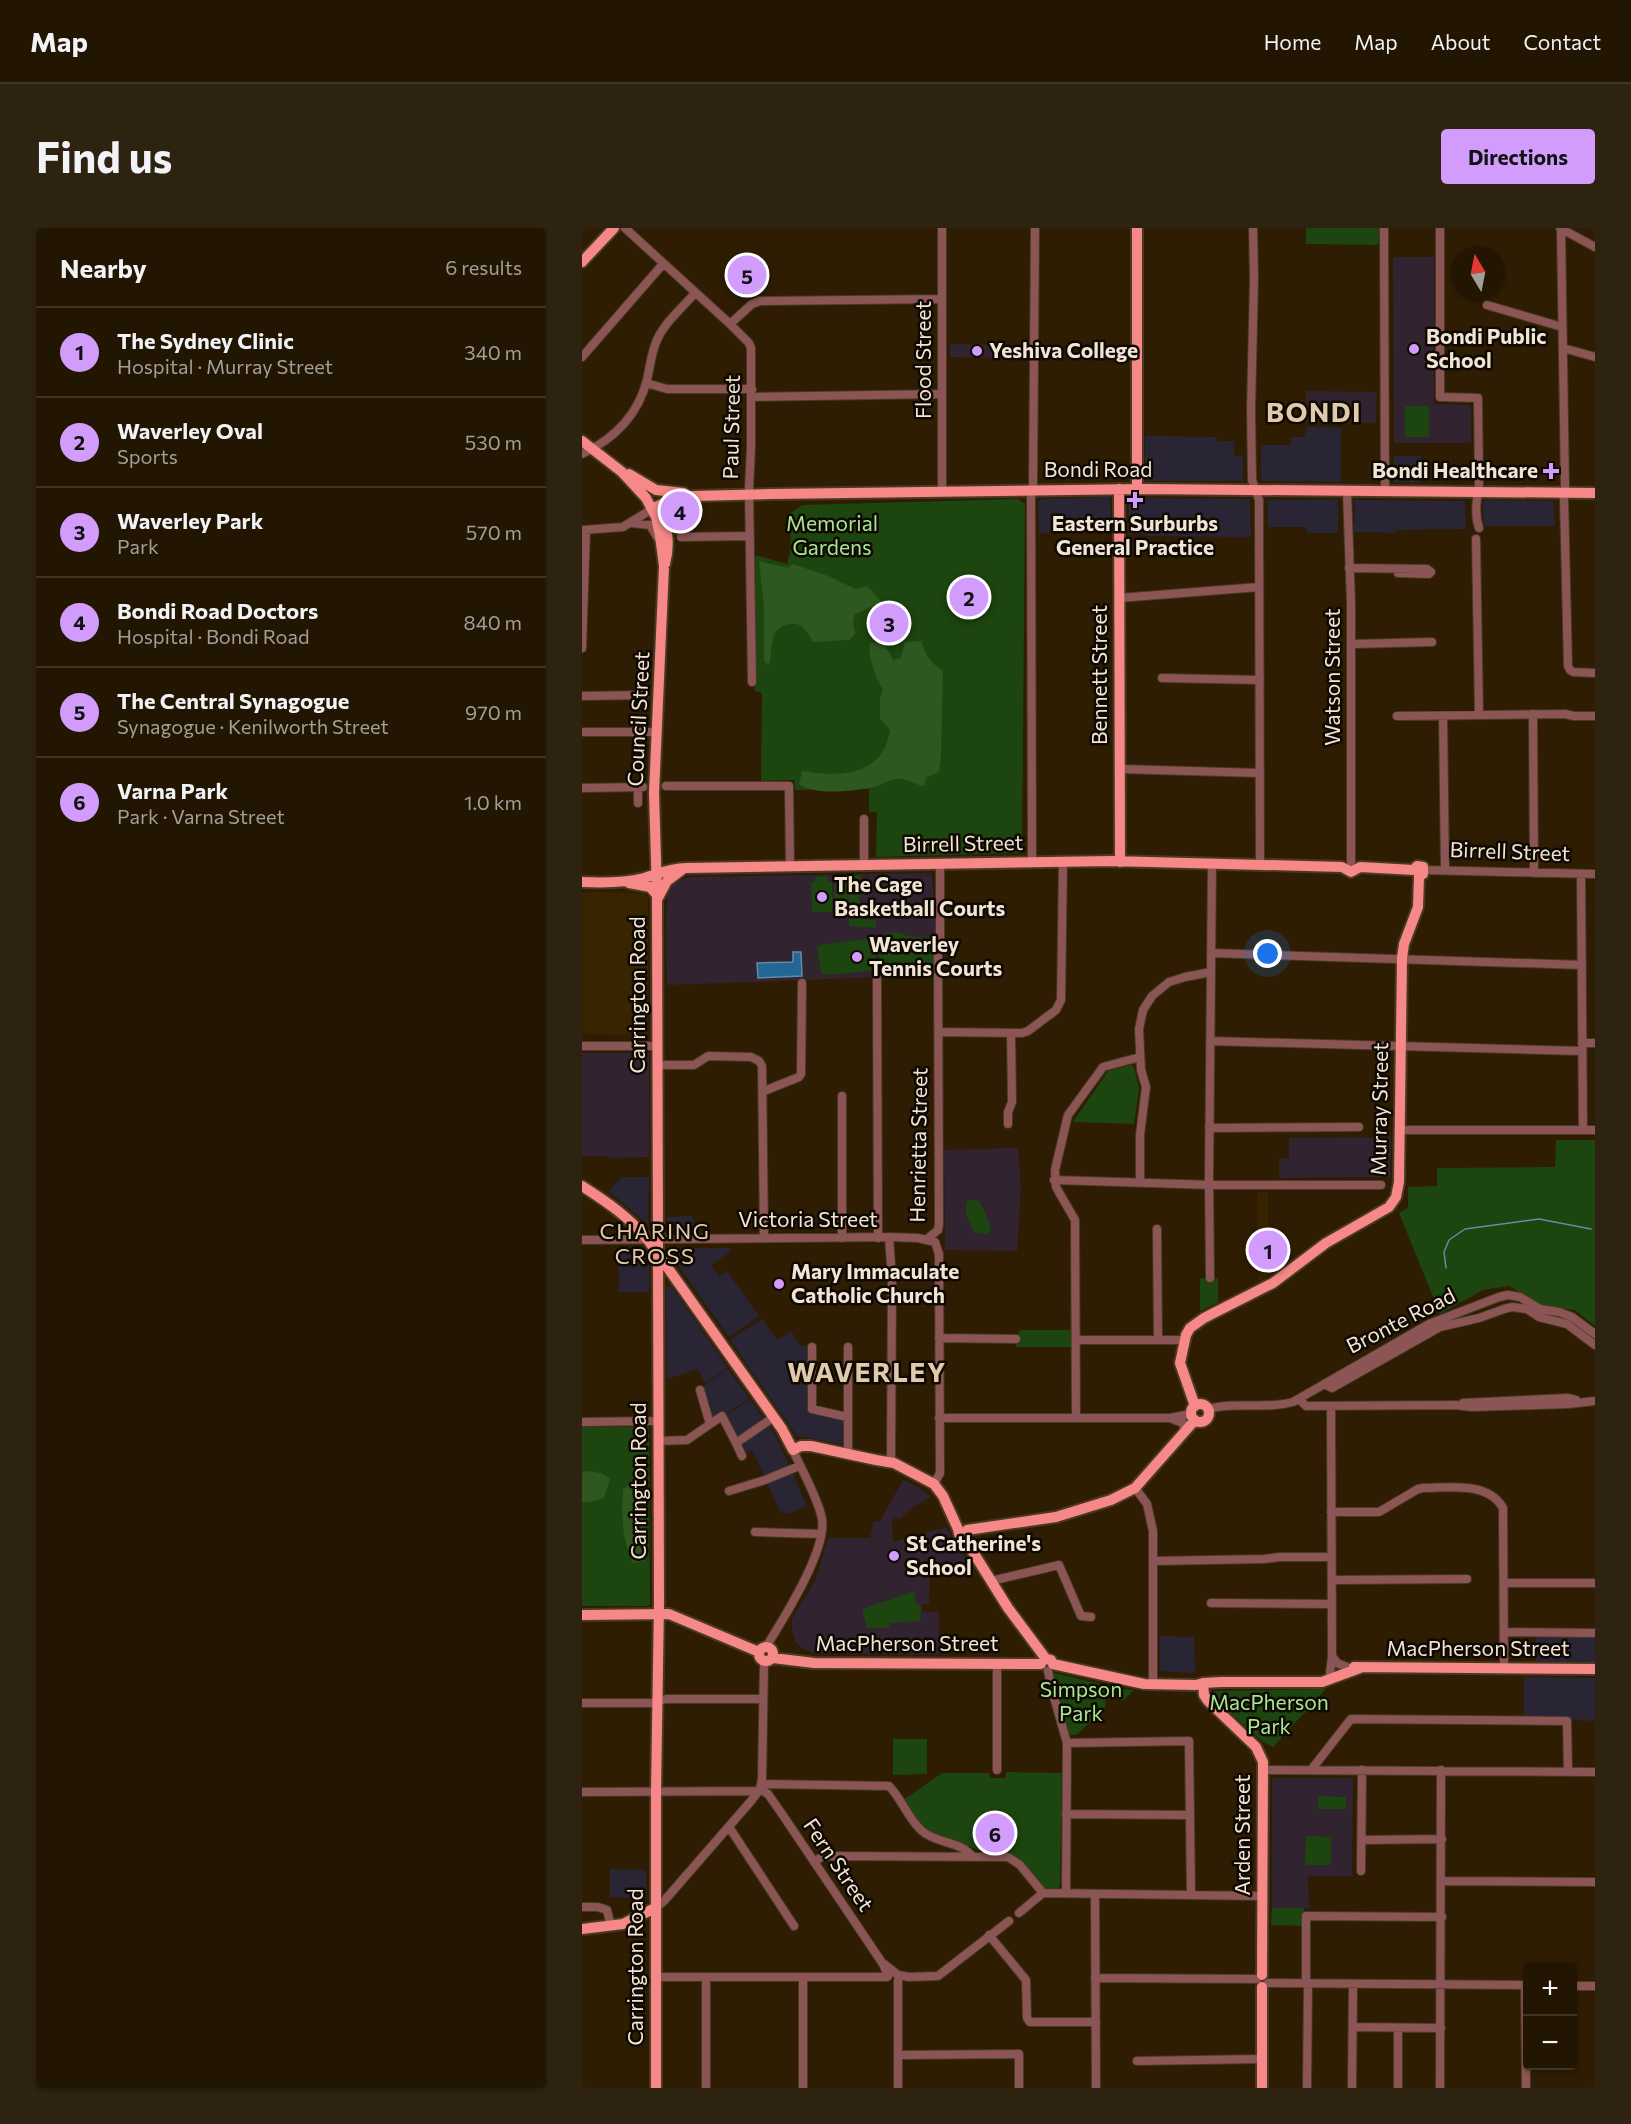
<!DOCTYPE html>
<html lang="en">
<head>
<meta charset="utf-8">
<style>
  :root { --surface:#221602; --page:#2e2311; --text:#f1f3f6; --muted:#a29f99; --line:#3f3524; --accent:#d29cfd }
  body { margin:0; font-family:Commissioner,sans-serif; background:var(--page); color:var(--text) }
  .controls { position:absolute; right:18px; bottom:18px; display:grid; overflow:hidden; border-radius:6px; box-shadow:0 2px 4px #0004 }
  .controls button { width:54px; height:54px; display:grid; place-items:center; padding:0; border:0; border-bottom:2px solid var(--line); background:var(--surface); color:var(--text); font:30px sans-serif }
  .compass { position:absolute; left:869px; top:18px; width:54px; height:54px; border-radius:50%; background:var(--surface); box-shadow:0 2px 4px #0004; rotate:350deg }
  .you { position:absolute; left:686px; top:726px; width:21px; height:21px; margin:-15px; border:4px solid #fff; border-radius:50%; background:#1a73e8; box-shadow:0 0 0 9px #1a73e833 }
  .badge { display:grid; place-items:center; width:39px; height:39px; border-radius:50%; background:var(--accent); color:#111; font-size:20px; font-weight:700 }
  .pin { position:absolute; translate:-50% -50%; border:3px solid #fff; box-shadow:0 2px 6px #0006 }
  .list { margin:0; padding:0; list-style:none }
  h2 { display:flex; justify-content:space-between; align-items:center; height:78px; margin:0; padding:0 24px; font-size:26px }
  h2 small { font-size:20px; font-weight:400; color:var(--muted) }
  .list li { display:grid; grid-template-columns:39px 1fr auto; gap:18px; align-items:center; box-sizing:border-box; height:90px; padding:0 24px; border-top:2px solid var(--line) }
  .list b { display:block; font-size:22px; white-space:nowrap }
  .list p { margin:0; font-size:20px; white-space:nowrap; color:var(--muted) }
  .list em { font-size:20px; font-style:normal; color:var(--muted) }
  .map { position:relative; flex:none; width:1013px; height:1860px; overflow:hidden; border-radius:6px }
  header { display:flex; align-items:center; gap:36px; box-sizing:border-box; height:84px; padding:0 30px; background:var(--surface); border-bottom:2px solid var(--line) }
  header strong { font-size:28px }
  nav { display:flex; gap:33px; margin-inline-start:auto; font-size:21px }
  .intro { display:flex; align-items:center; justify-content:space-between; box-sizing:border-box; height:144px; padding:0 36px }
  h1 { margin:0; font-size:42px }
  .button { padding:15px 27px; border-radius:6px; background:var(--accent); color:#111; font-size:21px; font-weight:700 }
  main { display:flex; gap:36px; padding:0 36px }
  aside { flex:1; background:var(--surface); border-radius:6px; box-shadow:0 2px 4px #0004 }
  .map>svg:first-child { display:block }
</style>
</head>
<body>
<header>
<strong>Map</strong>
<nav><a>Home</a><a>Map</a><a>About</a><a>Contact</a></nav>
</header>
<div class="intro"><h1>Find us</h1><a class="button">Directions</a></div>
<main>
<aside>
<h2>Nearby<small>6 results</small></h2>
<ul class="list">
<li><span class="badge">1</span><div><b>The Sydney Clinic</b><p>Hospital · Murray Street</p></div><em>340 m</em></li>
<li><span class="badge">2</span><div><b>Waverley Oval</b><p>Sports</p></div><em>530 m</em></li>
<li><span class="badge">3</span><div><b>Waverley Park</b><p>Park</p></div><em>570 m</em></li>
<li><span class="badge">4</span><div><b>Bondi Road Doctors</b><p>Hospital · Bondi Road</p></div><em>840 m</em></li>
<li><span class="badge">5</span><div><b>The Central Synagogue</b><p>Synagogue · Kenilworth Street</p></div><em>970 m</em></li>
<li><span class="badge">6</span><div><b>Varna Park</b><p>Park · Varna Street</p></div><em>1.0 km</em></li>
</ul>
</aside>
<div class="map">
<svg width="1013" height="1860" viewBox="0 0 1013 1860">
  <rect width="100%" height="100%" fill="#2e1d03"/>
  <path fill="#292535" d="M724,199L759,200V254L679,253V217H709V209H723Z
    M563,208L634,209L635,213H652V229L661,227V253H563Z
    M812,228H839V255L812,254Z
    M528,269V302L457,305L456,273L459,271Z
    M547,270L668,271L669,309L563,308V306H546Z
    M756,271V305H725L724,299H686V272Z
    M773,272L883,273L884,301L813,302V305L772,304Z
    M903,272L971,273L973,298H902L901,274Z
    M40,949H67L66,997L27,963Z
    M111,988L112,1002L85,1003V989Z
    M61,1019L67,1025V1064H37V1020Z
    M87,1020H147L149,1023L129,1037L137,1048L145,1043L177,1088L147,1109L86,1023Z
    M89,1058L146,1140L123,1155L116,1141L85,1151L84,1059Z
    M180,1091L195,1112L209,1103L219,1118H229L228,1185L259,1191L262,1195V1214L259,1216L215,1208L148,1112Z
    M146,1141L167,1170L142,1188L131,1190L127,1173L124,1174L120,1159Z
    M168,1171L183,1193L155,1212L143,1189Z
    M185,1196L193,1206L207,1238L183,1249L170,1222L161,1227L156,1215Z
    M210,1244L225,1278L208,1285L202,1286L201,1283L199,1285L185,1255Z
    M954,1406L1013,1407V1434H954Z
    M578,1408L612,1409L613,1445L578,1443Z
    M942,1449L1013,1450V1493L942,1490Z
    M28,1641L64,1642V1671L28,1669Z"/>
  <path fill="#392401" d="M0,664L63,665L66,669V807L0,806Z
    M675,964H686V1004H697V1039L676,1054Z"/>
  <path fill="#31232f" d="M811,29H852V176L887,177L889,180V215H812Z
    M368,116L422,117V130L368,129Z
    M724,163L795,164L794,195L724,194Z
    M350,645L356,747L85,757L84,689L86,662L94,654L106,649Z
    M0,825H67V929L25,930V928H0Z
    M809,909L808,949L697,950V931L707,930V910Z
    M436,920L439,960L435,1023L363,1022L362,922Z
    M321,1252L338,1260L349,1269L328,1281L318,1291L313,1290L310,1294L311,1314L364,1299L392,1343L348,1344L347,1376H340V1383L357,1384V1427L231,1425L220,1420L213,1413L210,1402V1391L233,1353L246,1310H288L292,1294L298,1293Z
    M690,1550H771L770,1648H726L727,1680H690Z"/>
  <path fill="#1d450f" d="M724,0H802L803,12L794,17L724,16Z
    M823,178H847V209H823Z
    M436,271L443,276L440,625L294,629L295,584H287V561L213,562L212,552L179,553L180,466L178,464L173,463V327L205,336L209,320L207,286L220,277Z
    M279,647L276,690L294,693V700L267,698V688H253L252,648Z
    M246,648V654H250V684H230L229,655L233,654V649Z
    M317,704L326,708L350,711L352,741L342,745L299,749L295,709L301,708L303,705Z
    M291,710L296,742L258,746H239L235,719L243,716Z
    M549,837L552,839L557,860L552,896L491,894L526,843Z
    M974,912H1013V1098L993,1082L963,1079L927,1058L901,1062L858,1086L817,985L826,980V959L855,958V940L973,939Z
    M391,972L397,973L402,982L409,1001L406,1006L394,1005C387,996 381,984 385,973Z
    M618,1050H636V1074L618,1083Z
    M439,1102H494V1119H434V1108Z
    M0,1199H67L68,1376L66,1378H0Z
    M333,1363V1374L339,1378L338,1393L307,1395V1400H285L280,1381Z
    M472,1445L540,1461L552,1462L541,1473L529,1465L524,1468L523,1481L494,1507H488L485,1503L471,1453Z
    M744,1461L691,1519L681,1514L633,1471L632,1463Z
    M311,1511H345V1546L311,1547Z
    M424,1544L480,1545L478,1656L476,1662H465L460,1660L432,1628L424,1625L403,1624L351,1607L338,1597L321,1572L360,1545H407L408,1550H423Z
    M736,1568L764,1569V1581H736Z
    M724,1608L749,1609V1637H723Z
    M690,1680H722V1698L689,1697Z"/>
  <path fill="#2e5820" d="M177,333L206,340L211,336L249,349L273,361L285,358L300,374L273,386L271,393L273,406L267,412L231,414C228,409 224,401 219,398C212,393 198,397 194,404C188,414 190,427 187,437L182,434V379Z
    M339,413C343,425 349,437 361,442L359,529L357,544L345,549L342,558C333,557 326,551 320,551C310,549 301,557 292,559C273,563 233,568 217,556L220,543C257,549 301,549 308,502L298,491V470L301,461C294,451 285,426 288,415C302,414 306,421 311,432L319,430L323,414Z
    M4,1243L19,1245L28,1251L22,1270L9,1274H0V1245Z
    M50,1255L58,1262L63,1278L62,1333L51,1335C40,1311 39,1287 41,1261Z"/>
  <path fill="#236794" stroke="#608da8" stroke-width="1.5" d="M211,724H219L220,748L176,750L175,735L211,734Z"/>
  <g fill="none" stroke-linecap="round" stroke-linejoin="round">
    <path stroke="#608da8" stroke-width="1.5" d="M864,1040L862,1024L867,1012L883,1001L957,991L1009,1001"/>
    <defs>
      <path id="minor" d="M43,0L148,96L167,115L169,120V219L167,261L170,454
        M671,0L672,51L669,181L670,252L677,272L678,637
        M802,0L803,263
        M858,0V169L896,170L897,256C895,270 892,286 897,300
        M978,0L1013,19
        M979,1L983,259L982,270L986,438L988,442L991,444L1013,445
        M905,77L980,99
        M148,96L170,76L178,73L360,71
        M981,120L1013,129
        M0,129L81,36
        M64,155L85,161H170
        M169,169L360,166
        M0,226C32,211 56,187 65,152C68,139 69,125 75,112C83,94 100,80 113,65
        M360,263V0
        M765,263L769,375V635
        M49,295L68,297L75,309
        M1,302L41,299L70,281
        M99,309L168,308
        M894,311L897,486
        M767,340L845,341L849,344L847,346L816,345L815,341
        M537,370L677,359
        M770,416L850,414
        M0,420L4,302
        M580,450L678,452
        M0,468L63,467
        M951,486L952,645
        M815,488L983,486L992,488H1013
        M861,488L863,642
        M2,504H74
        M538,541L678,545
        M84,558H207L208,639
        M0,560L61,559
        M56,575V559
        M450,635L449,270L451,257L453,0
        M282,638V591
        M842,642L1013,646
        M999,646L1001,902
        M630,725L1000,737
        M295,751L296,1010
        M357,804L440,805L446,803L474,782L479,772L481,634
        M628,813L1000,823
        M1000,815H1013
        M0,818H75
        M75,837H112L126,828L169,829L177,833L180,838L182,1010
        M182,863L217,849L219,846L220,755
        M426,896V884L430,874L429,805
        M627,900L777,899
        M818,902H1013
        M472,952L631,957H799
        M558,954V907L564,859L559,842L557,801L561,782L570,768L587,754L603,749L629,744
        M575,1001L576,1111
        M307,1009L310,1051L309,1233
        M260,1010V868
        M345,1011L356,1002L357,996L356,725L358,717V636
        M0,1012L307,1009L336,1010L353,1014L357,1026L358,1245L352,1256
        M628,1050L627,951L630,636
        M357,1110L434,1111
        M494,1112H603
        M230,1119V1181L265,1189
        M266,1119V1226
        M742,1156L750,1160L858,1099L897,1090L922,1081L930,1079L945,1081L957,1089L985,1096L1013,1117
        M118,1162L128,1196
        M717,1171L724,1178L873,1177L890,1179L986,1176L1013,1173
        M881,1175L986,1170L994,1172
        M626,1181C653,1173 683,1182 711,1174L847,1096L917,1069L926,1067L938,1069L958,1081L977,1084L990,1089L1013,1106
        M357,1190H588L609,1186
        M494,1190L493,992L474,959L473,942L486,887L521,839L558,829
        M588,1190L601,1195L603,1204
        M0,1194L76,1193
        M76,1213L105,1212L140,1188L154,1215L192,1189
        M154,1215L160,1228
        M553,1260L565,1276L571,1303V1452
        M147,1263L183,1252L217,1238
        M749,1284H797L836,1261L841,1260C867,1260 906,1253 921,1280L922,1441
        M173,1304L239,1306
        M571,1333L682,1331L698,1329H749
        M750,1352L885,1351
        M409,1353L477,1337L499,1388L509,1389
        M922,1355H1013
        M629,1375L750,1376
        M922,1404L1013,1405
        M184,1419C201,1391 245,1323 240,1291C237,1272 219,1241 211,1222
        M750,1428L755,1435L765,1439
        M415,1436V1542
        M466,1443L470,1462L485,1515L484,1666
        M748,1445L750,1428L749,1179
        M0,1475H70L84,1471H180
        M485,1515L607,1513L609,1667
        M681,1542L1013,1544
        M729,1542L769,1491L985,1493L986,1543
        M180,1556L307,1558C320,1571 326,1591 340,1603C355,1616 378,1613 390,1628
        M178,1561L186,1566L200,1586L301,1736L306,1748
        M0,1564L177,1563
        M484,1586L607,1587
        M147,1599L212,1698
        M779,1612L860,1611
        M232,1634L241,1628L426,1629L438,1637L461,1665
        M779,1643L780,1542
        M860,1653L1013,1654
        M461,1665L681,1668
        M513,1666L514,1860
        M0,1679H16L25,1682L29,1698
        M73,1680L82,1673L169,1573L178,1561L180,1551L182,1433
        M437,1685L461,1665
        M407,1707L444,1752L445,1790L448,1794H514
        M302,1736L316,1747L327,1749L356,1748L427,1693
        M74,1749H305
        M513,1750L675,1751
        M686,1755L945,1757
        M724,1755V1688L860,1689
        M943,1757L944,1860
        M990,1758H1013
        M771,1799L859,1800
        M317,1827L437,1826V1860
        M555,1833L680,1831
        M770,1859L771,1756
        M124,1860V1749
        M221,1860V1749
        M316,1860V1753
        M725,1860L726,1755
        M816,1860V1800
        M858,1860L859,1542"/>
      <path id="major" d="M555,0V261
        M0,34L32,0
        M0,213L40,244L64,270L74,289L78,308L82,338L72,565L75,667L77,1375L74,1564V1860
        M47,246L74,262L102,265
        M537,261L538,634
        M70,281L88,272L112,268L190,266L563,261L1013,265
        M79,284C86,302 88,317 83,336
        M832,642L835,638L841,639V646L837,648
        M0,654C20,655 42,655 62,650C76,646 88,640 104,640L530,633L760,639L769,644L778,639L832,642
        M47,655L68,659L75,667
        M76,670L85,653L101,641
        M0,958C25,974 47,989 66,1012L200,1201L211,1222L219,1218H229L294,1232L312,1235L352,1256L361,1268L376,1301L377,1306L381,1308L426,1380L464,1431L469,1432L471,1436
        M609 1185a9 9 0 1 1 18 0a9 9 0 1 1-18 0Z
        M613,1178L598,1135L604,1107L608,1100L622,1090L691,1055L744,1015L807,979L814,969L817,954L820,730L822,716L836,679L837,648
        M385,1302L474,1289L529,1272L553,1260L613,1192
        M0,1387L87,1386L177,1424
        M177 1426a7 7 0 1 1 14 0a7 7 0 1 1-14 0Z
        M191,1430L232,1435L459,1436
        M471,1436L562,1456L614,1457L621,1455L639,1454H740L778,1440
        M772,1439L1013,1441
        M621,1455L622,1467L626,1473L674,1519L681,1534L680,1747
        M0,1701L41,1696L73,1680
        M680,1759V1860"/>
    </defs>
    <use href="#minor" stroke="#493921" stroke-width="10"/>
    <use href="#major" stroke="#493921" stroke-width="14"/>
    <use href="#minor" stroke="#8b5555" stroke-width="8"/>
    <use href="#major" stroke="#f68888" stroke-width="10"/>
  </g>
  <g fill="#d29cfd" stroke="#100902" stroke-width="2">
    <circle cx="832" cy="121" r="6"/>
    <circle cx="395" cy="123" r="6"/>
    <path d="M966 234h6v6h6v6h-6v6h-6v-6h-6v-6h6z"/>
    <path d="M550 263h6v6h6v6h-6v6h-6v-6h-6v-6h6z"/>
    <circle cx="240" cy="669" r="6"/>
    <circle cx="275" cy="729" r="6"/>
    <circle cx="197" cy="1056" r="6"/>
    <circle cx="312" cy="1328" r="6"/>
  </g>
  <g text-anchor="middle" stroke-width="5" stroke-linejoin="round" paint-order="stroke">
    <g font-size="21" font-weight="bold" fill="#f0e5d6" stroke="#100902" text-anchor="start">
      <text x="844" y="116">Bondi Public<tspan x="844" dy="24">School</tspan></text>
      <text x="407" y="130">Yeshiva College</text>
      <text x="956" y="250" text-anchor="end">Bondi Healthcare</text>
      <text x="553" y="303" text-anchor="middle">Eastern Surburbs<tspan x="553" dy="24">General Practice</tspan></text>
      <text x="252" y="664">The Cage<tspan x="252" dy="24">Basketball Courts</tspan></text>
      <text x="287" y="724">Waverley<tspan x="287" dy="24">Tennis Courts</tspan></text>
      <text x="209" y="1051">Mary Immaculate<tspan x="209" dy="24">Catholic Church</tspan></text>
      <text x="324" y="1323">St Catherine's<tspan x="324" dy="24">School</tspan></text>
    </g>
    <g font-size="21" fill="#f0e5d6" stroke="#100902">
      <text transform="translate(342 132) rotate(-90)" y="7">Flood Street</text>
      <text transform="translate(150 199) rotate(-89)" y="7">Paul Street</text>
      <text x="516" y="249">Bondi Road</text>
      <text transform="translate(518 447) rotate(-90)" y="7">Bennett Street</text>
      <text transform="translate(751 449) rotate(-90)" y="7">Watson Street</text>
      <text transform="translate(57 491) rotate(-87)" y="7">Council Street</text>
      <text transform="translate(381 616) rotate(-1)" y="7">Birrell Street</text>
      <text transform="translate(928 624) rotate(2)" y="7">Birrell Street</text>
      <text transform="translate(56 767) rotate(-90)" y="7">Carrington Road</text>
      <text transform="translate(798 881) rotate(-89)" y="7">Murray Street</text>
      <text transform="translate(337 917) rotate(-89)" y="7">Henrietta Street</text>
      <text x="226" y="999">Victoria Street</text>
      <text transform="translate(819 1093) rotate(-27)" y="7">Bronte Road</text>
      <text transform="translate(57 1253) rotate(-90)" y="7">Carrington Road</text>
      <text x="325" y="1423">MacPherson Street</text>
      <text x="896" y="1428">MacPherson Street</text>
      <text transform="translate(661 1607) rotate(-90)" y="7">Arden Street</text>
      <text transform="translate(256 1637) rotate(56)" y="7">Fern Street</text>
      <text transform="translate(54 1739) rotate(-90)" y="7">Carrington Road</text>
    </g>
    <g font-size="21" fill="#a6e694" stroke="#100902">
      <text x="250" y="303">Memorial<tspan x="250" dy="24">Gardens</tspan></text>
      <text x="499" y="1469">Simpson<tspan x="499" dy="24">Park</tspan></text>
      <text x="687" y="1482">MacPherson<tspan x="687" dy="24">Park</tspan></text>
    </g>
    <g font-size="22" letter-spacing="1.5" fill="#e0caac" stroke="#100902">
      <text x="73" y="1011">CHARING<tspan x="73" dy="25">CROSS</tspan></text>
    </g>
    <g font-size="27" font-weight="bold" letter-spacing="1.5" fill="#e0caac" stroke="#100902">
      <text x="732" y="194">BONDI</text>
      <text x="285" y="1154">WAVERLEY</text>
    </g>
  </g>
</svg>
<div class="controls">
<button>+</button>
<button>−</button>
</div>
<svg class="compass" viewBox="-18 -18 36 36"><path d="M0-13l5 13h-10z" fill="#e53935"/><path d="M0 13l5-13h-10z" fill="#a29f99"/></svg>
<div class="you"></div>
<div class="pin badge" style="left:686px;top:1022px">1</div>
<div class="pin badge" style="left:387px;top:369px">2</div>
<div class="pin badge" style="left:307px;top:395px">3</div>
<div class="pin badge" style="left:98px;top:283px">4</div>
<div class="pin badge" style="left:165px;top:47px">5</div>
<div class="pin badge" style="left:413px;top:1605px">6</div>
</div>
</main>
</body>
</html>
